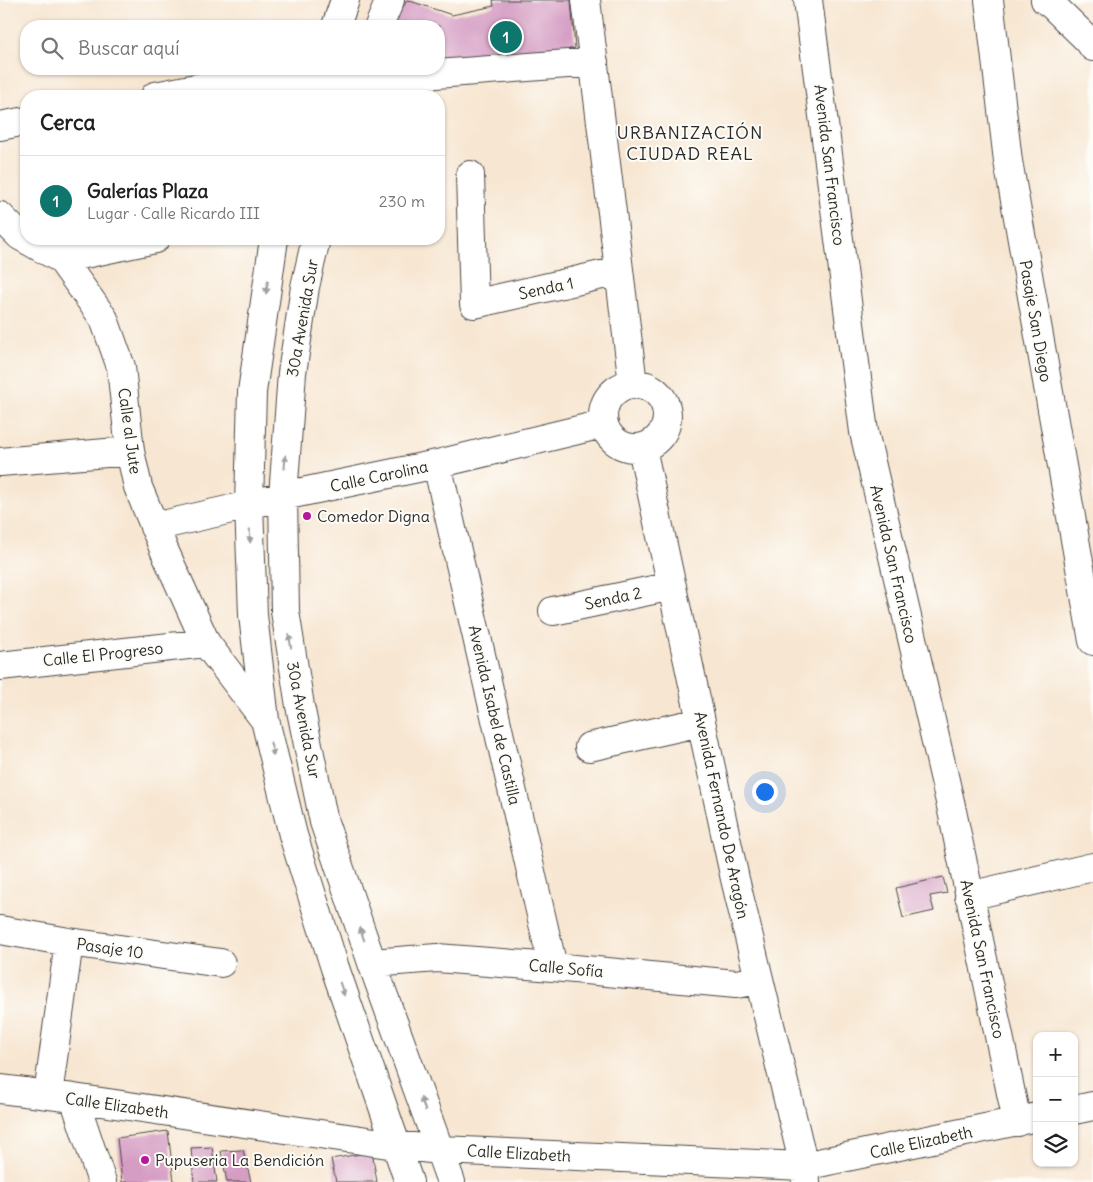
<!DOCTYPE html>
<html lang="es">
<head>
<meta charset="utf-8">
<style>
  :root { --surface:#fff; --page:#f6f6f6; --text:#202124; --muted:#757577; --line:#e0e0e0; --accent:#0f766e }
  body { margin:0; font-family:Delius,sans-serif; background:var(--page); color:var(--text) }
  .controls { position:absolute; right:15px; bottom:15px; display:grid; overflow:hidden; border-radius:10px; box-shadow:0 1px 4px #0004 }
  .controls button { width:45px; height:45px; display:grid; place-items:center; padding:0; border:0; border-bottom:1px solid var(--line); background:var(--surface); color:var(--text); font:25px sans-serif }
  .you { position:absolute; left:764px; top:791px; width:18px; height:18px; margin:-12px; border:4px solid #fff; border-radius:50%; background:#1a73e8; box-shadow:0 0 0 8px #1a73e833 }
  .badge { display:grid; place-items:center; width:32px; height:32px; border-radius:50%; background:var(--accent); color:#fff; font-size:16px; font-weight:700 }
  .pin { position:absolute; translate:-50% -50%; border:2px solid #fff; box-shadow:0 1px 5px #0006 }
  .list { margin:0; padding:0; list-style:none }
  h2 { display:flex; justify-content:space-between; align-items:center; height:65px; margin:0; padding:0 20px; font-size:21px }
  h2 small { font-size:16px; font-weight:400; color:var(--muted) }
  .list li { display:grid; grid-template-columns:32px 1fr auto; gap:15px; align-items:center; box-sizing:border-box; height:90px; padding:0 20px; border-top:1px solid var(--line) }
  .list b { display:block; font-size:19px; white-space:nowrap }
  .list p { margin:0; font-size:16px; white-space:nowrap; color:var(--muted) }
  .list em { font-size:16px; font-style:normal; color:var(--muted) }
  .icon { flex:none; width:28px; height:28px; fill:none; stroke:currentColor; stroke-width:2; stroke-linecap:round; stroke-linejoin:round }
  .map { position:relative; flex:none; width:1093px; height:1182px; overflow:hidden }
  .search { position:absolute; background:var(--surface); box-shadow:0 1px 4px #0004; left:20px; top:20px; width:425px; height:55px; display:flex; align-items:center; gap:12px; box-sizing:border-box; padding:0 18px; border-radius:20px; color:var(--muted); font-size:19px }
  .panel { position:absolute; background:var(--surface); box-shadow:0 1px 4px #0004; left:20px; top:90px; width:425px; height:155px; border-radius:20px }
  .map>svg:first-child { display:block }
</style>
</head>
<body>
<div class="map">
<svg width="1093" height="1182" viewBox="0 0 1093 1182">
  <rect width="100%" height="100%" fill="#fdfcf7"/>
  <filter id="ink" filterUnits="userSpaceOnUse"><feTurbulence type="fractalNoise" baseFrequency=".02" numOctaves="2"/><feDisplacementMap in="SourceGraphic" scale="10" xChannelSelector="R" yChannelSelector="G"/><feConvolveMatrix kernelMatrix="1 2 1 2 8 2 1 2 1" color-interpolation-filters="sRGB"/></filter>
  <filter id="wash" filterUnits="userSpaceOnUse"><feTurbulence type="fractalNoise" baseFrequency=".0096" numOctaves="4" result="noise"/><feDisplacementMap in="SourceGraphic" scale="20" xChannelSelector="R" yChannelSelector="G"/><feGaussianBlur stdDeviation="1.12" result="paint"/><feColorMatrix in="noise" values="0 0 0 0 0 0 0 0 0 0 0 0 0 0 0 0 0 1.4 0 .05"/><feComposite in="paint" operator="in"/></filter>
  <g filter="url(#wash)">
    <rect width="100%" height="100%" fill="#f7e6d1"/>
    <g id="blocks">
      <path fill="#d59dc4" d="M407,0L452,15L494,6L493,0H571L575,48L514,61L439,63V26H392Z
        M943,877L947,893L930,896L934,911L903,918L896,888Z
        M168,1131L174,1182H122L117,1138Z
        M212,1147L217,1182H194L191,1148Z
        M243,1150L251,1182H227L221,1151Z
        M372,1152L377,1182H336L331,1159Z"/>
    </g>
  </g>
  <g filter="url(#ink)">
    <use href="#blocks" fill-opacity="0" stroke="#4a4744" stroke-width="1"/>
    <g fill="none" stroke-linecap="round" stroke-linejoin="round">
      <defs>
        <path id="minor" d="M586,0L633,384
          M808,0L864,432L951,806L1017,1122
          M989,0L1008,161L1093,641
          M1045,0L1052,5L1089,41L1093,47
          M336,26L345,0
          M379,26L390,0
          M155,96L227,82L318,78L357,80L594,62
          M0,126L26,121
          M470,175L474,304L619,271
          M0,216L20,236L61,259L104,319L121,367L130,451L138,487L165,552L206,643L264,719
          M274,239L252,392L249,505L253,615L265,720L293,835L335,968L409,1182
          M316,239L305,287L292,373L283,496L285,611L300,706L324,822L372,963L451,1182
          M61,259L155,239
          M603 416a32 32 0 1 1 64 0a32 32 0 1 1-64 0Z
          M642,448L735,879L804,1166L806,1182
          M0,462L130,451
          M437,464L553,967
          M154,527L249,505L283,496L437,464L603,424
          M553,611L672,586
          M0,666L206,643
          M589,747L701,722
          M969,896L1093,867
          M0,930L69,942L221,963
          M372,963L437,958L553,967L736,984L759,980
          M0,1089L74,1098L395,1145L440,1150L804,1166L1037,1117
          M48,1095L69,942
          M74,1098L102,1182
          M1074,1110L1093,1106"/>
      </defs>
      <use href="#minor" stroke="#4a4744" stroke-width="30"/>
      <use href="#minor" stroke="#fff" stroke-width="28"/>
    </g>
    <defs><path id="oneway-solid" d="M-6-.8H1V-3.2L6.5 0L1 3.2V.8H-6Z" transform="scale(1.25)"/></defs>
    <g fill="#a0a0a0">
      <use href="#oneway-solid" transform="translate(267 287) rotate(98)"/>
      <use href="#oneway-solid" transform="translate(285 462) rotate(-86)"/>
      <use href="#oneway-solid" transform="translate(250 536) rotate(88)"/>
      <use href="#oneway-solid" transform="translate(290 641) rotate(-99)"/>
      <use href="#oneway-solid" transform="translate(272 749) rotate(76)"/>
      <use href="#oneway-solid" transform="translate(362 934) rotate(-109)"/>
      <use href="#oneway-solid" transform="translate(342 989) rotate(71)"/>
      <use href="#oneway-solid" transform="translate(423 1104) rotate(-110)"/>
    </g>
  </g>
  <g fill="#b5179e" stroke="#fdfcf7" stroke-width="2">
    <circle cx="307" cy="516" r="5"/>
    <circle cx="145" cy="1160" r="5"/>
  </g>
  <g text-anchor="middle" stroke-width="4" stroke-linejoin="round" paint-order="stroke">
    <g font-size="16" fill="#2b2b2b" stroke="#fdfcf7">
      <text transform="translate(830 165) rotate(83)" y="6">Avenida San Francisco</text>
      <text transform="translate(546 288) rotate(-12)" y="6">Senda 1</text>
      <text transform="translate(302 318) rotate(-80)" y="6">30a Avenida Sur</text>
      <text transform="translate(1036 321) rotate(80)" y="6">Pasaje San Diego</text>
      <text transform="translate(130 431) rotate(82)" y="6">Calle al Jute</text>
      <text transform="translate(379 476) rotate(-12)" y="6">Calle Carolina</text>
      <text transform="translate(894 564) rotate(77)" y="6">Avenida San Francisco</text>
      <text transform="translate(613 598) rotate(-12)" y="6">Senda 2</text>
      <text transform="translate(103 654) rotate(-6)" y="6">Calle El Progreso</text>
      <text transform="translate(495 715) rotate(77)" y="6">Avenida Isabel de Castilla</text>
      <text transform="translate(304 720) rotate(79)" y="6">30a Avenida Sur</text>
      <text transform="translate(722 815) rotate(78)" y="6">Avenida Fernando De Aragón</text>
      <text transform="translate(110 948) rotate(8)" y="6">Pasaje 10</text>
      <text transform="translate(983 959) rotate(78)" y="6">Avenida San Francisco</text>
      <text transform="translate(566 968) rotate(5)" y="6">Calle Sofía</text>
      <text transform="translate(117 1105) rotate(8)" y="6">Calle Elizabeth</text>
      <text transform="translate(921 1142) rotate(-12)" y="6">Calle Elizabeth</text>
      <text transform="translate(519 1153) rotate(3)" y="6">Calle Elizabeth</text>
    </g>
    <g font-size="16" fill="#2b2b2b" stroke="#fdfcf7" text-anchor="start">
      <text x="317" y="522">Comedor Digna</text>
      <text x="155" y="1166">Pupuseria La Bendición</text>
    </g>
    <g font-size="18" letter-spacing="1" fill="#2b2b2b" stroke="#fdfcf7">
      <text x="690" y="139">URBANIZACIÓN<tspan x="690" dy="21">CIUDAD REAL</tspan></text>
    </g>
  </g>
</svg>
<div class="controls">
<button>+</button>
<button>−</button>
<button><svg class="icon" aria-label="layers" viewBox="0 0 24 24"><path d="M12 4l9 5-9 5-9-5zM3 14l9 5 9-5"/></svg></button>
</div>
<div class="you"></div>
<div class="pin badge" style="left:506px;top:37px">1</div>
<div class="search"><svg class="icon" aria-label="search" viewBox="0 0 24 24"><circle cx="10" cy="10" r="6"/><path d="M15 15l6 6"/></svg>Buscar aquí</div>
<section class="panel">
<h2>Cerca<small></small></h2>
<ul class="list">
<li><span class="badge">1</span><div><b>Galerías Plaza</b><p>Lugar · Calle Ricardo III</p></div><em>230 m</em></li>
</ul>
</section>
</div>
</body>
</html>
